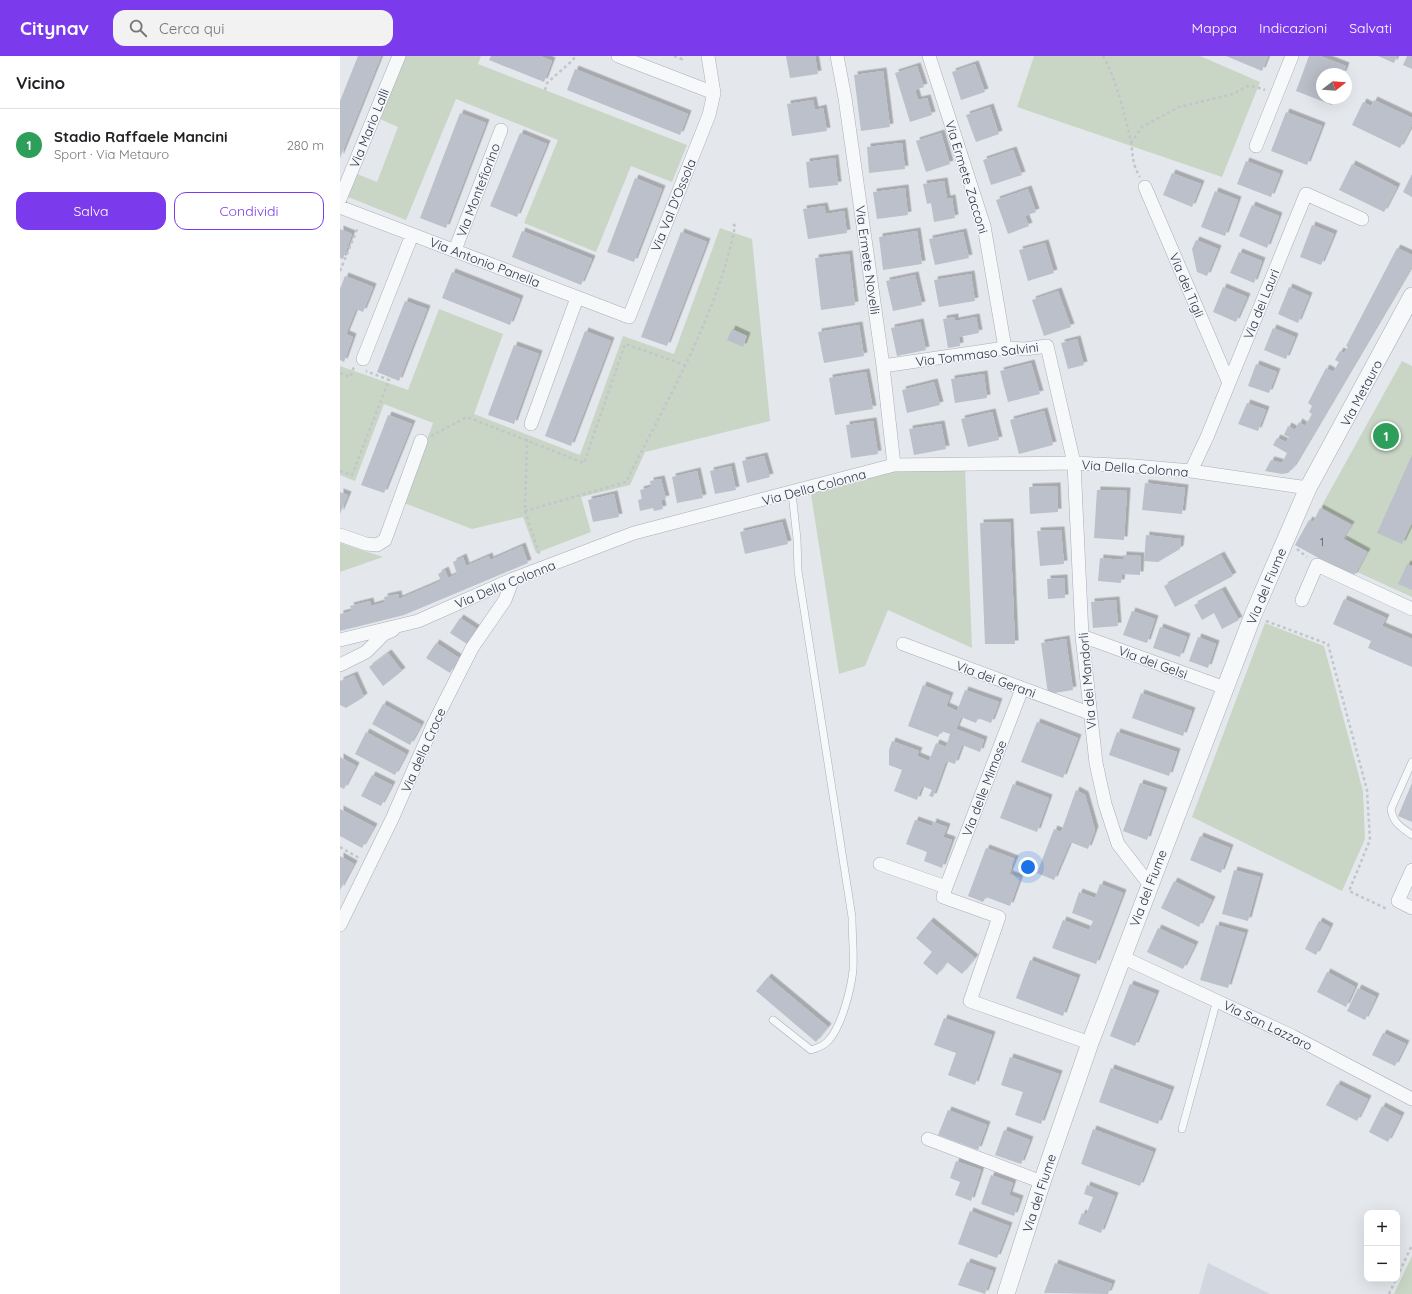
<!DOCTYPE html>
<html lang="it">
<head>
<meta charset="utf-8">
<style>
  :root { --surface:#fff; --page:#f2f2f2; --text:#202124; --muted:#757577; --line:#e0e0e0; --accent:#7c3aed }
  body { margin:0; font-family:Quicksand,sans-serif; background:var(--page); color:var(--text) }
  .controls { position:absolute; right:12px; bottom:12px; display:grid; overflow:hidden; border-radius:8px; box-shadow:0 4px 16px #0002 }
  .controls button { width:36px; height:36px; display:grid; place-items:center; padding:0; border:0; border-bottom:1px solid var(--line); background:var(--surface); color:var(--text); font:20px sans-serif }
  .compass { position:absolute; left:976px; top:12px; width:36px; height:36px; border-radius:50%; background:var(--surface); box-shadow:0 4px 16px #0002; rotate:73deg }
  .you { position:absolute; left:688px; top:811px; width:14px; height:14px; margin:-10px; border:3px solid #fff; border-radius:50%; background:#1a73e8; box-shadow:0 0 0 6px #1a73e833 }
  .badge { display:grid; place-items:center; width:26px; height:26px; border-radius:50%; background:var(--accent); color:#fff; font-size:13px; font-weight:700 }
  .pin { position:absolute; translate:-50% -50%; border:2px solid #fff; box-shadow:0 1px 4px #0006 }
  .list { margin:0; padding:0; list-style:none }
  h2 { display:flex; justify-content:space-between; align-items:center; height:52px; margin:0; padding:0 16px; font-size:17px }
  h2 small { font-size:13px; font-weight:400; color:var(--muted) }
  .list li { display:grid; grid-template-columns:26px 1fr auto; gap:12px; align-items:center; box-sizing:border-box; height:72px; padding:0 16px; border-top:1px solid var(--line) }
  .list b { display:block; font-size:15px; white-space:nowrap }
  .list p { margin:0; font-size:13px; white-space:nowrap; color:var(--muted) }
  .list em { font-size:13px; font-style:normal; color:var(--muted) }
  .actions { display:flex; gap:8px; padding:12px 16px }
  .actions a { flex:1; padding:9px 0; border:1px solid var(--accent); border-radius:12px; text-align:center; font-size:14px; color:var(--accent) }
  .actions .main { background:var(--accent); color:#fff }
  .icon { flex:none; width:22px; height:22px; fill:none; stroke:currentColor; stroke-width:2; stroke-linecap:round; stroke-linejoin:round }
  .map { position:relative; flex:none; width:1072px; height:1238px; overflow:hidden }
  header { display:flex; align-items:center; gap:24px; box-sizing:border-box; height:56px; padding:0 20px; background:var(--accent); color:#fff }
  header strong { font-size:19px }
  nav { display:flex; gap:22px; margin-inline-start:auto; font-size:14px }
  .search { width:280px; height:36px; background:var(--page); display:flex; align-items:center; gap:10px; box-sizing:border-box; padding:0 14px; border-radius:12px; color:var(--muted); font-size:15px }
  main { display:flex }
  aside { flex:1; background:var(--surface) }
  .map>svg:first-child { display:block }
</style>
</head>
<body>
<header>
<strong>Citynav</strong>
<div class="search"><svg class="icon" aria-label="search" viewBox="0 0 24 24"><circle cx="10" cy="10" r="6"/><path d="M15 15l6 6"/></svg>Cerca qui</div>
<nav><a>Mappa</a><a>Indicazioni</a><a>Salvati</a></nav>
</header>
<main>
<aside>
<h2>Vicino<small></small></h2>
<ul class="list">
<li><span class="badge" style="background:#2e9e5b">1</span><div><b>Stadio Raffaele Mancini</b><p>Sport · Via Metauro</p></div><em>280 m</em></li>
</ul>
<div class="actions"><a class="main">Salva</a><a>Condividi</a></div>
</aside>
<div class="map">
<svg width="1072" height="1238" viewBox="0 0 1072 1238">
  <defs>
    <filter id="shadow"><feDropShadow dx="3.5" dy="-3.5" stdDeviation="0" flood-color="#0004"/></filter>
  </defs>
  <rect width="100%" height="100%" fill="#e4e7ec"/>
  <path fill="#d2d6de" d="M868,1207L930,1238H859Z"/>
  <path fill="#c9d6c5" d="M65,0H141L138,8L347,89L332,126L291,110L256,196L184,167L218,84L116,43L66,164L8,141L17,118L37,126L58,71L40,63Z
    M694,0H860L920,26L882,121L677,51Z
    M380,172L412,183L430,365L305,396L290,429L241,441L251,476L196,497L183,461L132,473L64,447L93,367L44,348L15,425L0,419V310L68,334L99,253L163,278L134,358L240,399L283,280L334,298Z
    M1062,305L1072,310V541L1017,516L1029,496L1006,483L1013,468L981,451Z
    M556,413H625L632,592L548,554L525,610L499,618L471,438Z
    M0,487L43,501L0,516Z
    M925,567L984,590L1023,735L1025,783L1002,835L852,761Z
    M1072,1200V1238H1054Z"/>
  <path fill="#bbc0ca" filter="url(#shadow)" d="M18,0H41L0,102V45Z
    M151,0H200L212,5L204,26L149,4Z
    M446,0H475L478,18L450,22Z
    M886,0H928L922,15Z
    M969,0H980L1006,10L1003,18H982V42H994L992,49L956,35Z
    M1038,0H1057L1054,7Z
    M1067,0H1072V13L1063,9Z
    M635,8L645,36L621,44L612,16Z
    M577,10L584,31L575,34L578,44L587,42L592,59L570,66L555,17Z
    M235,13L348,58L340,79L227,34Z
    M543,15L550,71L521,75L514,19Z
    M473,44L475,54L483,52L487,75L452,80L447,48Z
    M1034,44L1072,62V69L1060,92L1012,69L1023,46L1031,50Z
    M650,51L659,78L636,86L626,59Z
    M946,56L982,70L967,109L931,95Z
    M120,57L146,67L106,172L80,162Z
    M180,77L207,88L177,161L150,150Z
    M601,77L610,108L586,116L576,85Z
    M562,87L565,113L529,117L527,91Z
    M673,94L682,119L651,129L643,104Z
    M495,102L498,129L469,132L466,106Z
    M906,105L940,118L931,141L897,128Z
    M1012,108L1057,131L1044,156L999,134Z
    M832,117L861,128L852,151L823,139Z
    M1072,118V141L1063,136Z
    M295,122L322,133L294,206L267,196Z
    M604,125L607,143L612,142L615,162L594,166L591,147L587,148L583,128Z
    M565,132L568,159L537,163L533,136Z
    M688,133L696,156L685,160L689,170L668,178L656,144Z
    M875,135L898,144L885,180L861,171Z
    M912,149L939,160L927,192L899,180Z
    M484,150L486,158L504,155L507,177L468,183L463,153Z
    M972,169L994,178L981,209L960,201Z
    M0,173L12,178L3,203L0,202Z
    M182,175L252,203L241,229L172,201Z
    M577,175L582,208L543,214L539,181Z
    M341,176L367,186L327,290L301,281Z
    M623,176L629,202L595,209L589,183Z
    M856,184L878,193L867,220L857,216L852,193Z
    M705,187L714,217L688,225L679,194Z
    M1057,192L1072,199V210L953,412L948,417L942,418L925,415L931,404L942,407L947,397L933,389L937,382L946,386L949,381L944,379L948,370L955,374L959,366L965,370L972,358L969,356L972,350L968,347L986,312L993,316L999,306L995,304L1000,295L1004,297L1008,291L1006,290Z
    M899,196L922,205L914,227L890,217Z
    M509,198L515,249L481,254L475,202Z
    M112,216L180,243L170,269L102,242Z
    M631,218L635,245L599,251L594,224Z
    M575,219L582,249L553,255L546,225Z
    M5,220L33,231L23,256L16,253L6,278L13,281L4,306L0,304V233Z
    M883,231L907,241L896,266L873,256Z
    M949,231L969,240L958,267L938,258Z
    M718,235L731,271L704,280L692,244Z
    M65,245L87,253L59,325L37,316Z
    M615,261V265L636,261L639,277L619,281L620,290L608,292L603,263Z
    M580,266L586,294L557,300L551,272Z
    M519,269L524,300L484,307L478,276Z
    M933,272L955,281L946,303L924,294Z
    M392,273L407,280L403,291L387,284Z
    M245,275L271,285L231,390L205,380Z
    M737,283L744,309L728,313L721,287Z
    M174,289L199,298L174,368L148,359Z
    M691,307L700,338L668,346L660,315Z
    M916,308L937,316L929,337L908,330Z
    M526,316L533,353L495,359L489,322Z
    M644,318L647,342L615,347L611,323Z
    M594,326L600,349L567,357L562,334Z
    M907,347L926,354L918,375L898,368Z
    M704,355L713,389L679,398L670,364Z
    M652,356L659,384L628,391L621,363Z
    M48,359L72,368L44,437L21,429Z
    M533,365L538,398L511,402L506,369Z
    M601,368L606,393L574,399L569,373Z
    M1072,399V467L1062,488L1037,477Z
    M424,400L430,421L407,427L402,405Z
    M391,410L396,434L375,438L370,415Z
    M357,415L363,442L337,447L332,421Z
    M321,423L326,443L321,444L323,453L314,455L313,452L300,455L298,444L302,443L300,434L311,431L310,425Z
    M805,427L845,432L842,458L802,454Z
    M717,430L718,456L690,458L689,431Z
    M757,434L787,435L784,484L754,482Z
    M0,436L8,439L0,458Z
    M274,438L279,461L253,466L248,444Z
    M980,452L1011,469L1003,483L1027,496L1013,521L955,489L969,464L973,466Z
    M442,466L448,488L405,498L400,476Z
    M670,466L675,588H645L640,467Z
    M721,474L724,508L700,510L697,475Z
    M806,479L841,483L840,493L818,506L804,505Z
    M182,490L188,507L64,559L0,575V558L12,555L10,550L30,545L31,550L45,546L44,541L58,538L59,543L101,525L98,518L105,514L108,522L117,518L113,506L123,501L126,510L149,500L150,504Z
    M783,499L801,500L800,519L782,518L781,527L758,525L760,502L783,504Z
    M881,499L893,520L835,551L824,530Z
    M1067,508L1072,510V534L1058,528Z
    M724,522L725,542L708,543L707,523Z
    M882,534L899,564L882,573L874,557L862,564L854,549Z
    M1004,543L1046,562L1042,570L1072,583V611L1028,592L1031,585L993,568Z
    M776,544L778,570L753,572L751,546Z
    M792,555L815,563L807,587L783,579Z
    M120,562L137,573L127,588L110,577Z
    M820,571L847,581L840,601L813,592Z
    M858,581L876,588L868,612L849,605Z
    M726,583L733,634L708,638L701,587Z
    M96,587L119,602L110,617L86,602Z
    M48,597L62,615L43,630L29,611Z
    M14,619L24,641L6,652L0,649V625Z
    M583,629L610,640L606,650L617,655L625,634L659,646L651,667L638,662L636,667L621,661L616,673L644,684L640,696L622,689L615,708L606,705L593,741L589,740L592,734L582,730L577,744L554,735L562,714L549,709V694L552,685L579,695L577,700L589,705L596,687L606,691L610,678L601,675L598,681L568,670Z
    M801,637L852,655L843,680L792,662Z
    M43,648L81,669L70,689L32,668Z
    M697,666L738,682L723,722L681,706Z
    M26,676L66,698L55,719L15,698Z
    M777,676L837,696L829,720L769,699Z
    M0,701L16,710L4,733L0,731Z
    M32,719L52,729L41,750L21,740Z
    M800,727L824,735L807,784L783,775Z
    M1072,727V766L1058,760Z
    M673,728L709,742L697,776L660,762Z
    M736,734L745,739L755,774L748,793L730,786L714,824L697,817L714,773L721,776Z
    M0,753L34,771L22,792L0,780Z
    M575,764L592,770L593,766L607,771L603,781L612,784L602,812L584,805L587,796L566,788Z
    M860,780L890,792L881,817L850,804Z
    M646,792L675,803L669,818L680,822L670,850L646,841L643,846L628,840Z
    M0,800L14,808L0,834Z
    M894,814L920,821L908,865L882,858Z
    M834,825L872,844L859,871L821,852Z
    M760,828L783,837L756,908L712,892L723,864L749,874L753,865L732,857L739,836L755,842Z
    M590,865L635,902L622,918L607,906L597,919L583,907L592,896L576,882Z
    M979,865L990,871L976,899L965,893Z
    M876,869L905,877L888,932L860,924Z
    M818,872L855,889L843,913L807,896Z
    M690,904L737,922L723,960L676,942Z
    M987,916L1015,931L1006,951L977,936Z
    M428,921L488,971L476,986L416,935Z
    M790,928L816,938L795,990L770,980Z
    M1018,932L1036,941L1025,964L1007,955Z
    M604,962L652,979L635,1029L608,1019L616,997L594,989Z
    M1043,977L1066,988L1055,1010L1032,999Z
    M670,1001L719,1018L701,1068L675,1059L683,1036L661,1029Z
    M771,1012L831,1034L818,1068L759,1046Z
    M997,1028L1028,1043L1017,1065L986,1049Z
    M1042,1050L1061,1060L1048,1086L1029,1076Z
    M608,1054L647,1069L638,1094L598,1079Z
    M753,1073L813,1096L800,1130L741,1108Z
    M664,1074L690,1084L681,1108L655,1099Z
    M616,1105L641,1114L631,1145L615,1139L620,1126L610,1122Z
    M651,1119L673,1127L669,1139L680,1143L674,1160L641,1148Z
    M747,1129L775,1140L761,1177L738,1168L742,1157L746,1159L753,1141L744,1138Z
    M630,1155L669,1170L657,1202L618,1188Z
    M627,1206L653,1215L645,1238L618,1229Z
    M715,1207L772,1228L768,1238L704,1237Z"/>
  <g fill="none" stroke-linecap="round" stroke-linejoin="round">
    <defs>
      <path id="service" d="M1072,706L1051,753C1053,767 1061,771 1072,779
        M433,964L471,994C478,992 484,990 489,984C502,969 511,933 513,914C514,896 512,878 512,861L458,515L457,483L452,437
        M842,1073L877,944"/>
      <path id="minor" d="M278,0L374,37
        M497,0L505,42L543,310L554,409
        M589,0L644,170L665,292
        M916,90L952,0
        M805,131L889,327
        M0,143L59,0
        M0,151L289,261L369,59L374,37L368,0
        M115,194L161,74
        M23,303L72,179
        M543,310L665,292L685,293L707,290L734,407L742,580L756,707L765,748L778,788L809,828
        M191,368L237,242
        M851,415L867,381L966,138L1022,163
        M0,479L26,488L37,489L45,484L81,385
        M962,544L977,509L1072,553
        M742,580L885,632
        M0,584L78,565L173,523L294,477L554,409L734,407L795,410L851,415L968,432
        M563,588L749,657
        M0,609L26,596L44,578L53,574
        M540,808L606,831L603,841L659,861L630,945L750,987
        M1072,814L1058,845L1072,852
        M606,831L682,633
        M0,869L52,763L94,667L132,592L165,544L173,523
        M782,901L952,980L1072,1043
        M588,1083L702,1126"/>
      <path id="tertiary" d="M666,1238L702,1126L750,987L913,559L968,432L1072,240"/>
    </defs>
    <use href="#service" stroke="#a9aeb7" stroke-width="8"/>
    <use href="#minor" stroke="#a9aeb7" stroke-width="14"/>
    <use href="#tertiary" stroke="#a9aeb7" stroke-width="18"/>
    <path stroke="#c2c5cb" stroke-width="2.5" stroke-dasharray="3 3" stroke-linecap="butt" d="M334,0L342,3L343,0
      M763,0C775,20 786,62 791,86C793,100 792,108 800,121
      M205,34L207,27L233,4L235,0
      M791,87L802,71L839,51L893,38L907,30L916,31L925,34
      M0,215L18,171
      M0,317L10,321L14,311
      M91,380L127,361L244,407L285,288L345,309
      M187,383L185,455L200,500
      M0,415L12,419L49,324L26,315
      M185,455L286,426C325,348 379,256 395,170L392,167
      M957,493L967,501
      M926,565L988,588L1027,734L1030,784L1009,835L1047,853
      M0,791L19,802
      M1057,1221L1072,1189
      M1049,1238L1056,1223"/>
    <use href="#service" stroke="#f7f8fa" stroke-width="7"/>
    <use href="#minor" stroke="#f7f8fa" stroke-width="13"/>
    <use href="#tertiary" stroke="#f7f8fa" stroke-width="17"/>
  </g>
  <g text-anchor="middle" stroke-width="3" stroke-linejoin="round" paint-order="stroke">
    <g font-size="11" fill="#4f5766">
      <text x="982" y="490">1</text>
    </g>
    <g font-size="13" fill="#2b3445" stroke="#f4f6f9">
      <text transform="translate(29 72) rotate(-68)" y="5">Via Mario Lalli</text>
      <text transform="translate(627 121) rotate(73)" y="5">Via Ermete Zacconi</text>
      <text transform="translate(138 134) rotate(-69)" y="5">Via Montefiorino</text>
      <text transform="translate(333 149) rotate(-68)" y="5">Via Val D'Ossola</text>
      <text transform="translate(528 204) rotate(82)" y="5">Via Ermete Novelli</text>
      <text transform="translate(145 206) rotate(21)" y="5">Via Antonio Panella</text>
      <text transform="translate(847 229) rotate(67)" y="5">Via dei Tigli</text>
      <text transform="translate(921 248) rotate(-68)" y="5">Via dei Lauri</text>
      <text transform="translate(637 298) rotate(-7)" y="5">Via Tommaso Salvini</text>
      <text transform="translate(1021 337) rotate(-62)" y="5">Via Metauro</text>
      <text transform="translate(795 412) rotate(4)" y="5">Via Della Colonna</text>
      <text transform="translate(474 431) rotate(-15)" y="5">Via Della Colonna</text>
      <text transform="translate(165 528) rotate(-22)" y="5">Via Della Colonna</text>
      <text transform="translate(926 530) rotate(-67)" y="5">Via del Fiume</text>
      <text transform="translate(813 606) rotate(20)" y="5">Via dei Gelsi</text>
      <text transform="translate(656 623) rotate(20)" y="5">Via dei Gerani</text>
      <text transform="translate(747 625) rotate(-95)" y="5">Via dei Mandorli</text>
      <text transform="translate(83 694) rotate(-66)" y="5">Via della Croce</text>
      <text transform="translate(644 732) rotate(-69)" y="5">Via delle Mimose</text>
      <text transform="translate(808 832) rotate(-69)" y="5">Via del Fiume</text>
      <text transform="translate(928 969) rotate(26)" y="5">Via San Lazzaro</text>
      <text transform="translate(699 1137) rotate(-72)" y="5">Via del Fiume</text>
    </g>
  </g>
</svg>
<div class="controls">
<button>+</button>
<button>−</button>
</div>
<svg class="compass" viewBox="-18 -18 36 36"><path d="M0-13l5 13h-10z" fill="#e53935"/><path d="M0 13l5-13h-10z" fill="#757577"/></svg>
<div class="you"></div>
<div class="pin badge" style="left:1046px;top:380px;background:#2e9e5b">1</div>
</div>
</main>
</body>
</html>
